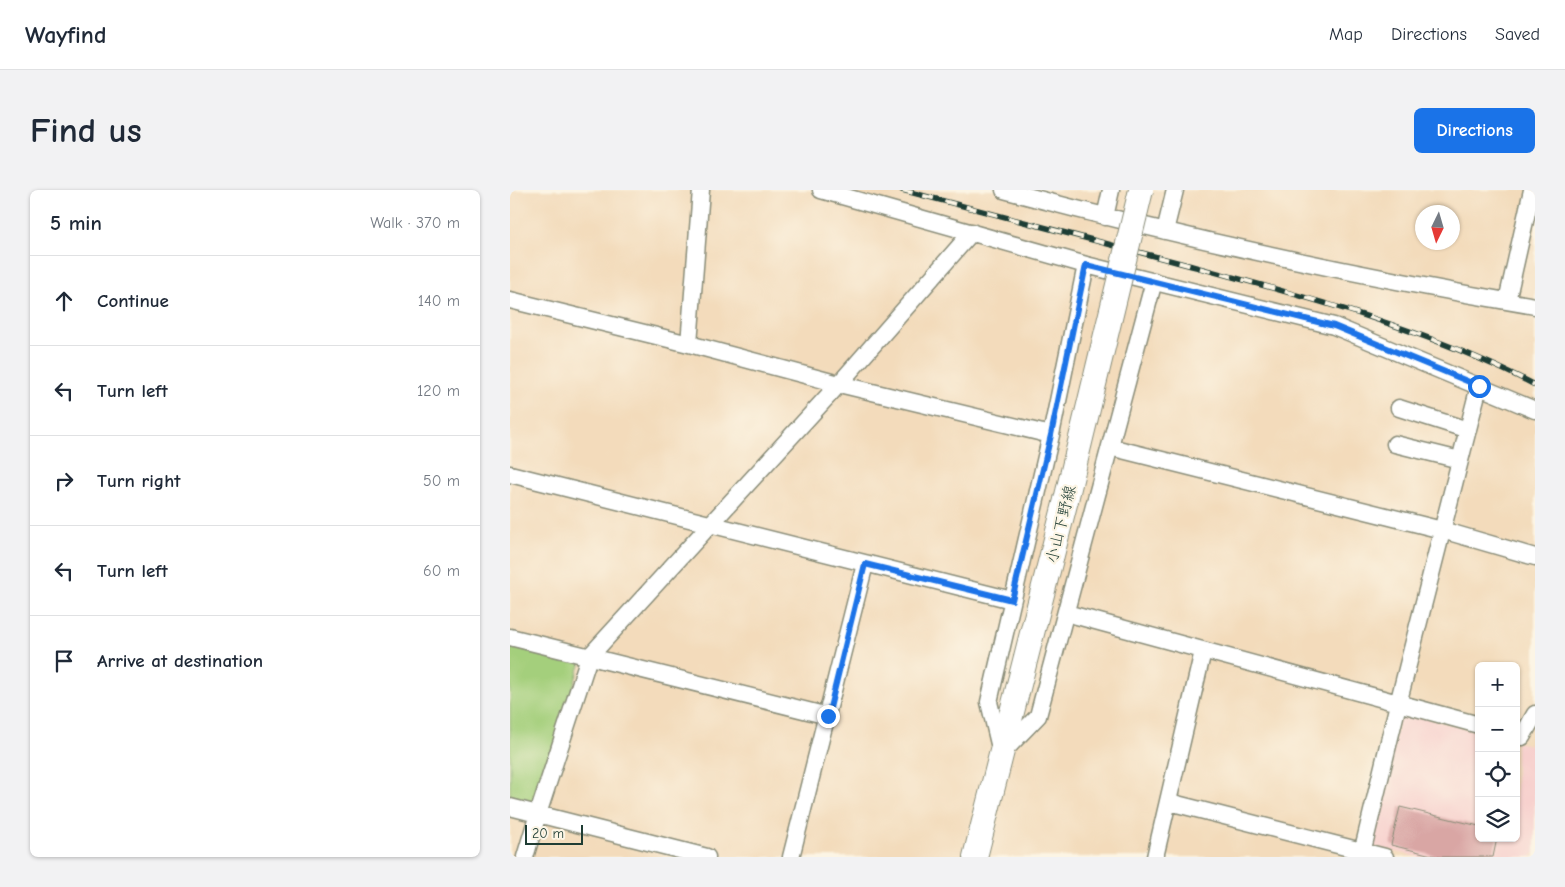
<!DOCTYPE html>
<html lang="en">
<head>
<meta charset="utf-8">
<style>
  :root { --surface:#fff; --page:#f2f2f3; --text:#1f2937; --muted:#747a83; --line:#e0e1e3; --accent:#1a73e8 }
  body { margin:0; font-family:"Comic Neue","Klee One",sans-serif; background:var(--page); color:var(--text) }
  .controls { position:absolute; right:15px; bottom:15px; display:grid; overflow:hidden; border-radius:8px; box-shadow:0 1px 4px #0004 }
  .controls button { width:45px; height:45px; display:grid; place-items:center; padding:0; border:0; border-bottom:1px solid var(--line); background:var(--surface); color:var(--text); font:25px sans-serif }
  .compass { position:absolute; left:905px; top:15px; width:45px; height:45px; border-radius:50%; background:var(--surface); box-shadow:0 1px 4px #0004; rotate:185deg }
  .scale { position:absolute; left:15px; bottom:12px; width:58px; box-sizing:border-box; padding-left:5px; border:2px solid #1f3d34; border-top:0; font-size:14px; line-height:18px; white-space:nowrap; color:#1f3d34; -webkit-text-stroke:4px #fcf5e5; paint-order:stroke }
  .stop { position:absolute; width:15px; height:15px; margin:-11px; border:4px solid #1a73e8; border-radius:50%; background:#fff }
  .stop.end { background:#1a73e8; border-color:#fff; box-shadow:0 1px 5px #0008 }
  .list { margin:0; padding:0; list-style:none }
  h2 { display:flex; justify-content:space-between; align-items:center; height:65px; margin:0; padding:0 20px; font-size:21px }
  h2 small { font-size:16px; font-weight:400; color:var(--muted) }
  .list li { display:grid; grid-template-columns:32px 1fr auto; gap:15px; align-items:center; box-sizing:border-box; height:90px; padding:0 20px; border-top:1px solid var(--line) }
  .list b { display:block; font-size:19px; white-space:nowrap }
  .list em { font-size:16px; font-style:normal; color:var(--muted) }
  .icon { flex:none; width:28px; height:28px; fill:none; stroke:currentColor; stroke-width:2; stroke-linecap:round; stroke-linejoin:round }
  .map { position:relative; flex:none; width:1025px; height:667px; overflow:hidden; border-radius:8px }
  header { display:flex; align-items:center; gap:30px; box-sizing:border-box; height:70px; padding:0 25px; background:var(--surface); border-bottom:1px solid var(--line) }
  header strong { font-size:24px }
  nav { display:flex; gap:28px; margin-inline-start:auto; font-size:18px }
  .intro { display:flex; align-items:center; justify-content:space-between; box-sizing:border-box; height:120px; padding:0 30px }
  h1 { margin:0; font-size:35px }
  .button { padding:12px 22px; border-radius:8px; background:var(--accent); color:#fff; font-size:18px; font-weight:700 }
  main { display:flex; gap:30px; padding:0 30px }
  aside { flex:1; background:var(--surface); border-radius:8px; box-shadow:0 1px 4px #0004 }
  .map>svg:first-child { display:block }
</style>
</head>
<body>
<header>
<strong>Wayfind</strong>
<nav><a>Map</a><a>Directions</a><a>Saved</a></nav>
</header>
<div class="intro"><h1>Find us</h1><a class="button">Directions</a></div>
<main>
<aside>
<h2>5 min<small>Walk · 370 m</small></h2>
<ul class="list">
<li><svg class="icon" aria-label="ahead" viewBox="0 0 24 24"><path d="M12 20V5M6 11l6-6 6 6"/></svg><div><b>Continue</b></div><em>140 m</em></li>
<li><svg class="icon" aria-label="left" viewBox="0 0 24 24"><path d="M17 20v-9H6M10 6l-5 5 5 5"/></svg><div><b>Turn left</b></div><em>120 m</em></li>
<li><svg class="icon" aria-label="right" viewBox="0 0 24 24"><path d="M7 20v-9h11M14 6l5 5-5 5"/></svg><div><b>Turn right</b></div><em>50 m</em></li>
<li><svg class="icon" aria-label="left" viewBox="0 0 24 24"><path d="M17 20v-9H6M10 6l-5 5 5 5"/></svg><div><b>Turn left</b></div><em>60 m</em></li>
<li><svg class="icon" aria-label="arrive" viewBox="0 0 24 24"><path d="M6 21V4h12l-3 4 3 4H6"/></svg><div><b>Arrive at destination</b></div></li>
</ul>
</aside>
<div class="map">
<svg width="1025" height="667" viewBox="0 0 1025 667">
  <rect width="100%" height="100%" fill="#fcf5e5"/>
  <filter id="ink" filterUnits="userSpaceOnUse"><feTurbulence type="fractalNoise" baseFrequency=".02" numOctaves="2"/><feDisplacementMap in="SourceGraphic" scale="10" xChannelSelector="R" yChannelSelector="G"/><feConvolveMatrix kernelMatrix="1 2 1 2 8 2 1 2 1" color-interpolation-filters="sRGB"/></filter>
  <filter id="wash" filterUnits="userSpaceOnUse"><feTurbulence type="fractalNoise" baseFrequency=".0096" numOctaves="4" result="noise"/><feDisplacementMap in="SourceGraphic" scale="20" xChannelSelector="R" yChannelSelector="G"/><feGaussianBlur stdDeviation="1.12" result="paint"/><feColorMatrix in="noise" values="0 0 0 0 0 0 0 0 0 0 0 0 0 0 0 0 0 1.4 0 .05"/><feComposite in="paint" operator="in"/></filter>
  <g filter="url(#wash)">
    <rect width="100%" height="100%" fill="#f3dbbb"/>
    <path fill="#f7d0cd" d="M891,522L969,542V648H1006V552L1025,556V663L1021,667H909L860,656Z"/>
    <path fill="#a4cf7c" stroke="#628658" d="M0,454L71,472L25,618L0,612Z"/>
    <g id="blocks">
      <path fill="#d9a6a4" d="M890,617L969,636V648H987L983,667H930L881,655Z"/>
    </g>
  </g>
  <g filter="url(#ink)">
    <use href="#blocks" fill-opacity="0" stroke="#898c78" stroke-width="1"/>
    <g fill="none" stroke-linecap="round" stroke-linejoin="round">
      <defs>
        <path id="minor" d="M311,0L576,75L824,136L1025,220
          M494,0C669,47 847,86 1025,116
          M595,27L601,0
          M655,41L665,0
          M0,110L179,154L329,194L541,245
          M997,111L1022,0
          M179,154L191,0
          M889,218L958,240
          M885,254L950,270
          M600,257L932,340L1025,367
          M0,284L502,410
          M556,423L969,535
          M0,447L318,526
          M1012,547L1025,524
          M490,558L479,512L541,245L576,75
          M493,562L528,526L644,91
          M659,612L875,667
          M0,617L197,667
          M15,667L28,624L79,467L329,194L462,42
          M281,667L355,374
          M645,667L693,461
          M851,667L888,514L969,196"/>
        <path id="secondary" d="M465,667L556,310"/>
      </defs>
      <use href="#minor" stroke="#898c78" stroke-width="19"/>
      <use href="#secondary" stroke="#898c78" stroke-width="26"/>
      <use href="#minor" stroke="#fff" stroke-width="16"/>
      <use href="#secondary" stroke="#fff" stroke-width="24"/>
      <defs>
        <path id="rail" d="M392,0C487,25 583,50 678,75C797,107 915,138 1025,195"/>
      </defs>
      <use href="#rail" stroke="#1f3d34" stroke-width="5.5"/>
      <use href="#rail" stroke="#fcf5e5" stroke-width="4" stroke-dasharray="11" stroke-linecap="butt"/>
      <defs>
        <path id="secondary-bridge" d="M556,310L631,0"/>
      </defs>
      <use href="#secondary-bridge" stroke="#898c78" stroke-width="26" stroke-linecap="butt"/>
      <use href="#secondary-bridge" stroke="#fff" stroke-width="24"/>
    </g>
  </g>
  <g fill="none" stroke-linecap="round" stroke-linejoin="round" filter="url(#ink)">
    <path stroke="#1a73e8" stroke-width="6" d="M318,526L355,374L502,410L541,245L576,75L824,136L969,196"/>
  </g>
  <g text-anchor="middle" stroke-width="4.5" stroke-linejoin="round" paint-order="stroke">
    <g font-size="16" fill="#1f3d34" stroke="#fcf5e5">
      <text transform="translate(550 334) rotate(-76)" y="6">小山下野線</text>
    </g>
  </g>
</svg>
<div class="controls">
<button>+</button>
<button>−</button>
<button><svg class="icon" aria-label="locate" viewBox="0 0 24 24"><circle cx="12" cy="12" r="6"/><path d="M12 2v4M12 18v4M2 12h4M18 12h4"/></svg></button>
<button><svg class="icon" aria-label="layers" viewBox="0 0 24 24"><path d="M12 4l9 5-9 5-9-5zM3 14l9 5 9-5"/></svg></button>
</div>
<svg class="compass" viewBox="-18 -18 36 36"><path d="M0-13l5 13h-10z" fill="#e53935"/><path d="M0 13l5-13h-10z" fill="#747a83"/></svg>
<div class="scale">20 m</div>
<div class="stop" style="left:969px;top:196px"></div>
<div class="stop end" style="left:318px;top:526px"></div>
</div>
</main>
</body>
</html>
